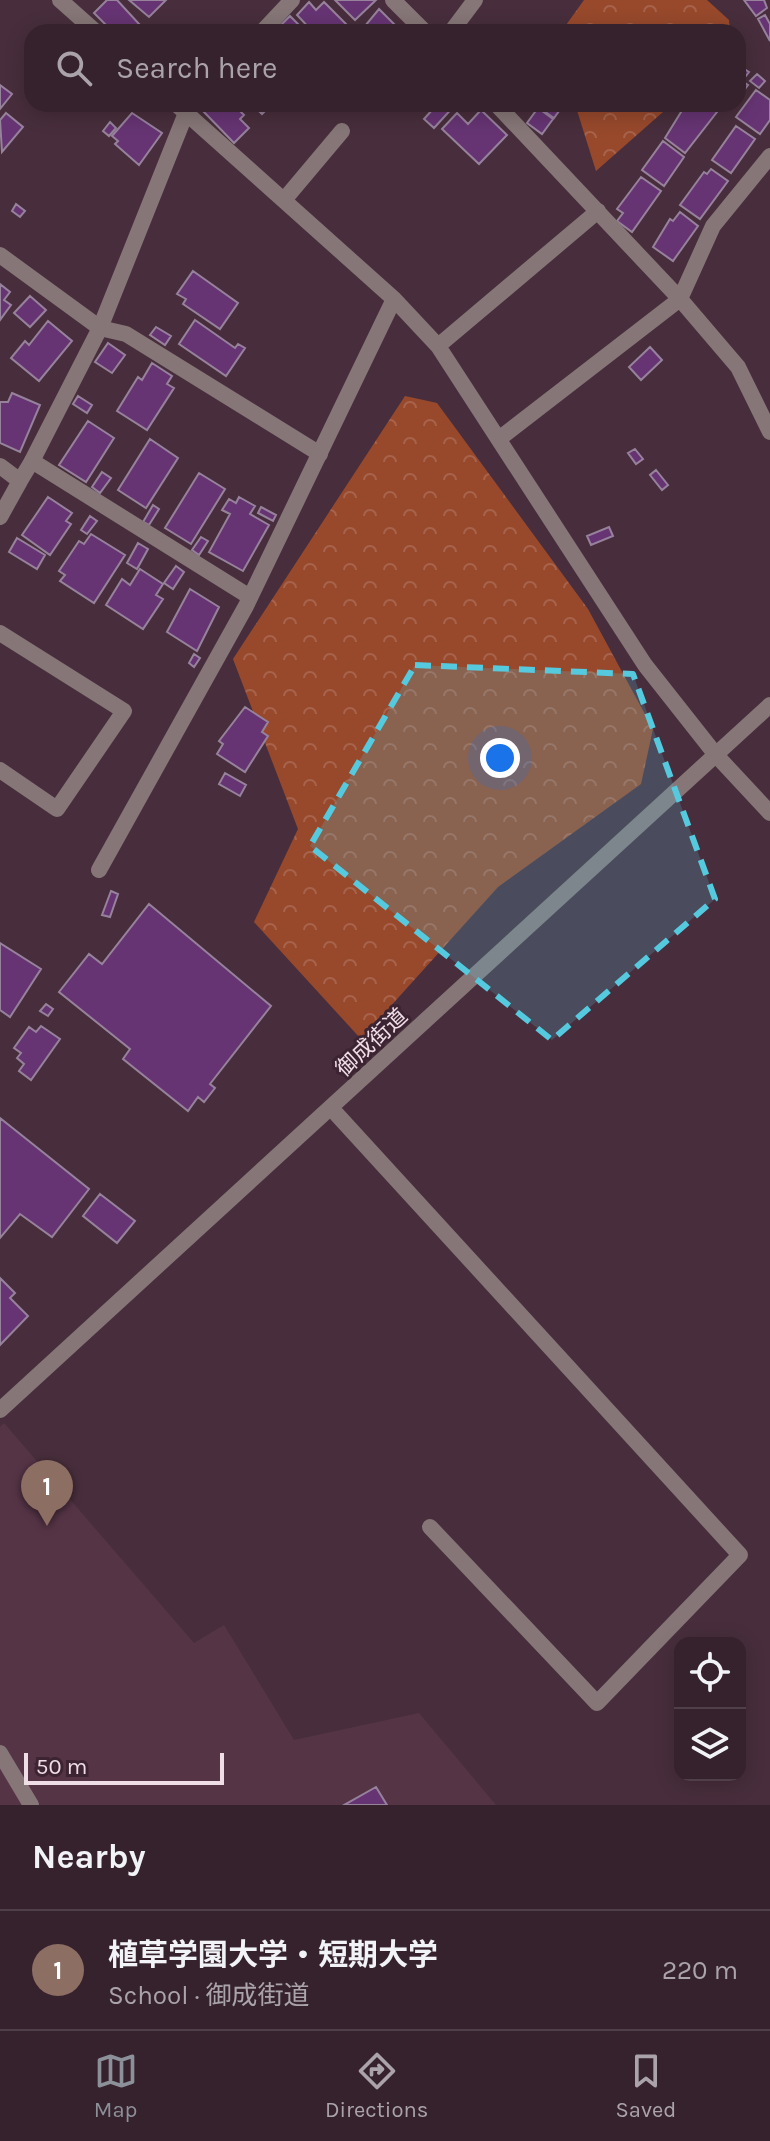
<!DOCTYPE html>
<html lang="en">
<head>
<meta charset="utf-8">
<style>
  :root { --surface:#36222d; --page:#412f39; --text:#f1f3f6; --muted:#aaa4aa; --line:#503f49; --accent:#8c9099 }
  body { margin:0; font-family:Karla,"Noto Sans JP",sans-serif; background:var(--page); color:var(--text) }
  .controls { position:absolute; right:24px; bottom:24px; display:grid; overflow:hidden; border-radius:16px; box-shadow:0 4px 20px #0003 }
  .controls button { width:72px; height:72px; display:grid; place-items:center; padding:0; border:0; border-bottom:2px solid var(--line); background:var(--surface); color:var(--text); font:40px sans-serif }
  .scale { position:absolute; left:24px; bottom:20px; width:200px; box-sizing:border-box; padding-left:8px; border:4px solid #f0dee7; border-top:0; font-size:22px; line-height:28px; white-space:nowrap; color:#f0dee7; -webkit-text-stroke:6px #3d2432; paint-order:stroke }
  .you { position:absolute; left:500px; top:758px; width:28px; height:28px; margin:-20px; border:6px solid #fff; border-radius:50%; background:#1a73e8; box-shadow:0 0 0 12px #1a73e833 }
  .badge { display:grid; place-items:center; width:52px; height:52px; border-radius:50%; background:var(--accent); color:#fff; font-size:26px; font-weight:700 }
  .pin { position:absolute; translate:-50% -66px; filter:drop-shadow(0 2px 4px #0008) }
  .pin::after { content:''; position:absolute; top:42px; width:28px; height:24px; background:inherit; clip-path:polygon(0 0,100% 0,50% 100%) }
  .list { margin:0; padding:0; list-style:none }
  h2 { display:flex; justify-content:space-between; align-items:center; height:104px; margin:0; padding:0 32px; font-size:34px }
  h2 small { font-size:26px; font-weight:400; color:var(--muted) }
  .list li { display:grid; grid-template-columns:52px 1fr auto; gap:24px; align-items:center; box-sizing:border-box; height:120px; padding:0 32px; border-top:2px solid var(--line) }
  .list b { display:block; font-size:30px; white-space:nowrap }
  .list p { margin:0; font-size:26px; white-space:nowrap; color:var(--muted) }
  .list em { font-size:26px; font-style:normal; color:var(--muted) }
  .icon { flex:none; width:44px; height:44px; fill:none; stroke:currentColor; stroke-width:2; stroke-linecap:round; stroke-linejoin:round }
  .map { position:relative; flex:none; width:770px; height:1805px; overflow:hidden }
  .search { position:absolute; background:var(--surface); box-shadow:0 4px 20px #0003; left:24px; right:24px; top:24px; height:88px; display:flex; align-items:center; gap:20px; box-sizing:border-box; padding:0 28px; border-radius:24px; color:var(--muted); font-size:30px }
  .sheet { height:224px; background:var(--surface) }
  nav { display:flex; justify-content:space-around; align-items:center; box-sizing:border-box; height:112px; border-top:2px solid var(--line); background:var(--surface); font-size:22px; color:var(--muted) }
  nav a { display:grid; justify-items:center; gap:4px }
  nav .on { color:var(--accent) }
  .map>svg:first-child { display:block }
</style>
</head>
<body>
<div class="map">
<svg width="770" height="1805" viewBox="0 0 770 1805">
  <defs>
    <pattern id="forest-crowns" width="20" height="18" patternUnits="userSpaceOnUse" patternTransform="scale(2)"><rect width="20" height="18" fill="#98492c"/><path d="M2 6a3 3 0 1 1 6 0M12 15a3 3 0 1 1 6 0" fill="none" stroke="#a7634b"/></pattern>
  </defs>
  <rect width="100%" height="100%" fill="#482e3c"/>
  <path fill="#553446" d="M4,1423L194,1643L224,1625L294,1740L419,1713L496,1805H0V1427Z"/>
  <path fill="url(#forest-crowns)" d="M584,0H707L729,20L730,32H561Z
    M575,104H672L596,171Z
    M405,396L437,403L588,609L653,729L641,784L498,887L361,1039L254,922L298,829L233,659Z"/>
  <path fill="#663473" stroke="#97829c" stroke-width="2" d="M107,0H117L140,25L133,32H113L94,13Z
    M129,0H166L149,17Z
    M335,0H376L355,20Z
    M744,0H764L767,8L756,16Z
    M309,2L316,10L324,2L350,28L346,32H313L297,15Z
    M379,9L397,27L392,32H360Z
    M765,15L770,24V41L758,19Z
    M290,16L306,32H274Z
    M738,65L749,72L742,81L748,85L738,98Z
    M757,74L765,81L759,88L750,81Z
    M0,85L12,94L0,109Z
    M756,90L770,100V120L760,134L736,117Z
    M210,104H233L244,115L240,119L249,128L234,143L203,111Z
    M252,104H272L262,114Z
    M427,104H456L434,128L424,119L433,109Z
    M534,104H564L554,118Z
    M686,104H706L717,112L685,153L665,138Z
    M538,108L553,119L542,134L527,123Z
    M481,110L507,135L479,164L442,129L457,113L468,124Z
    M6,113L23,127L2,152L0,120Z
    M132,113L162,133L139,165L115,144L118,141L112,136Z
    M110,122L116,128L109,136L103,131Z
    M736,126L755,139L731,173L712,160Z
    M663,141L684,157L664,186L642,170Z
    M711,169L728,181L700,219L680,205L704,172L707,174Z
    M641,177L661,191L632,232L617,221L623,213L617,209Z
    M16,204L25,211L20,217L12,211Z
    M680,212L698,226L673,261L653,247L670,219L673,221Z
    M193,271L238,303L220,329L183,304L186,299L177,294Z
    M0,284L10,292L4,300L11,305L0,320Z
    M30,296L46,310L30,327L14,313Z
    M195,320L235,348L238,344L245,348L226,376L179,344Z
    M48,321L72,341L39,381L11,358L25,341L29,345Z
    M156,327L171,336L165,345L150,335Z
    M108,343L125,355L112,373L95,362Z
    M650,347L662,360L641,380L629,367Z
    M152,363L172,376L167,384L174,388L147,430L117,411L138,377L142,380Z
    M12,393L40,405L20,452L0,443V402H8Z
    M78,396L92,405L87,413L73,404Z
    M88,421L114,438L86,482L59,465Z
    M150,439L178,458L146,508L118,490Z
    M635,449L643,459L636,464L628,453Z
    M656,470L668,485L662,490L650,475Z
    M102,472L111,478L100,493L92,487Z
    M199,473L225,489L191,544L165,528Z
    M48,497L72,513L66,521L71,524L50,555L22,535Z
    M239,497L255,506L250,514L269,525L243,571L209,552L230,514L222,510L229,499L236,503Z
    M153,505L159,509L149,525L143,522Z
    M261,507L276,515L273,521L258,513Z
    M90,516L97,521L87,534L81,530Z
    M609,527L613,536L591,545L587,536Z
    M91,534L125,555L94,603L60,581L65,575L59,571L79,541L84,544Z
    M201,537L208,541L199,555L192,550Z
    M17,538L45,555L37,569L9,552Z
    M138,543L148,549L137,569L127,563Z
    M176,566L184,572L173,589L164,583Z
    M140,569L163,584L156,595L163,599L143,629L106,605L122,579L130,585Z
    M190,589L219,607L197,651L167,632Z
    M194,654L200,658L194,667L189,663Z
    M245,707L268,722L262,732L268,736L245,772L217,754L223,744L219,741Z
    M225,773L246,785L240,796L219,784Z
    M111,891L118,894L110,917L102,915Z
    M149,904L271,1006L210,1084L215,1088L204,1102L198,1097L188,1111L123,1059L130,1049L59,992L89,954L102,964Z
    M0,943L41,969L10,1017L0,1010Z
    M46,1004L53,1009L48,1016L40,1011Z
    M41,1026L60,1039L31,1080L19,1071L24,1064L17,1058L21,1053L14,1048L29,1027L36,1032Z
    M0,1118L89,1189L52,1237L20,1214L0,1238Z
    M100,1194L135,1221L117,1243L83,1216Z
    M0,1278L15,1293L10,1298L28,1316L0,1345Z
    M376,1787L387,1805H344Z"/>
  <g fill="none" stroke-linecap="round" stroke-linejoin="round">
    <path stroke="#867677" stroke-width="16" d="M262,32L292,0
      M284,200L342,131
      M0,255L100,328L126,334L320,454
      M32,461L250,597"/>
    <path stroke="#867677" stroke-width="16" d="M60,0L96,32
      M393,0L425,32
      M451,32L475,0
      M176,104L394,299L438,346L645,665L716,755L770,813
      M496,104L680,299L738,367L770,432
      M438,346L598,211
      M500,438L680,299L713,226L770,156
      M0,466L20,481L32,461L100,328L186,113
      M0,517L20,481
      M0,633L124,711L57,809L0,770
      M99,870L246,606L394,299
      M331,1108L740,1555L597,1703L430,1527
      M0,1753L31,1805"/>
    <path stroke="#867677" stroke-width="16" d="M0,1410L770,705"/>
  </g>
  <path fill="#55cadf" fill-opacity="0.2" stroke="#55cadf" stroke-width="6" stroke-dasharray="16 10" stroke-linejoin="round" d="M415,665L633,674L715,899L552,1040L310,846Z"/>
  <g text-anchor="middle" stroke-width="6" stroke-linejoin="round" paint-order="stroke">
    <g font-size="22" fill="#f0dee7" stroke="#3d2432">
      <text transform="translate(371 1042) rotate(-43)" y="8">御成街道</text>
    </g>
  </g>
</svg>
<div class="controls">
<button><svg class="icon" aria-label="locate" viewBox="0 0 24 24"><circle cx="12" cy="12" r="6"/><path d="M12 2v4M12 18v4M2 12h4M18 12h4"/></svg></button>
<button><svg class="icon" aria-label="layers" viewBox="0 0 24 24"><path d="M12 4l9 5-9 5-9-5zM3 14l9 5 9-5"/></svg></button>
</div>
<div class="scale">50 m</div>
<div class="you"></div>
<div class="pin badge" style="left:47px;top:1526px;background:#8d6e63">1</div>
<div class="search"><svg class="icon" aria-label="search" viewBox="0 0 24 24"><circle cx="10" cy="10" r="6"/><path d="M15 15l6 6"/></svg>Search here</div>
</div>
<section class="sheet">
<h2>Nearby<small></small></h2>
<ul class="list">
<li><span class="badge" style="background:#8d6e63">1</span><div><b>植草学園大学・短期大学</b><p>School · 御成街道</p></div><em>220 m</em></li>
</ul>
</section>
<nav>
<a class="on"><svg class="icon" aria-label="map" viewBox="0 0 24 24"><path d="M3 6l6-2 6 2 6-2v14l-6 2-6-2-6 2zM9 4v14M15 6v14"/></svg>Map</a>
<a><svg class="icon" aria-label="directions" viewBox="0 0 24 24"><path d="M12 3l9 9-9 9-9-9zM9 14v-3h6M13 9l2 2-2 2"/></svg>Directions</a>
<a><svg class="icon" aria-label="saved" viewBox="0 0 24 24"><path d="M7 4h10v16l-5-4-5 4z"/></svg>Saved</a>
</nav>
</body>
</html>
